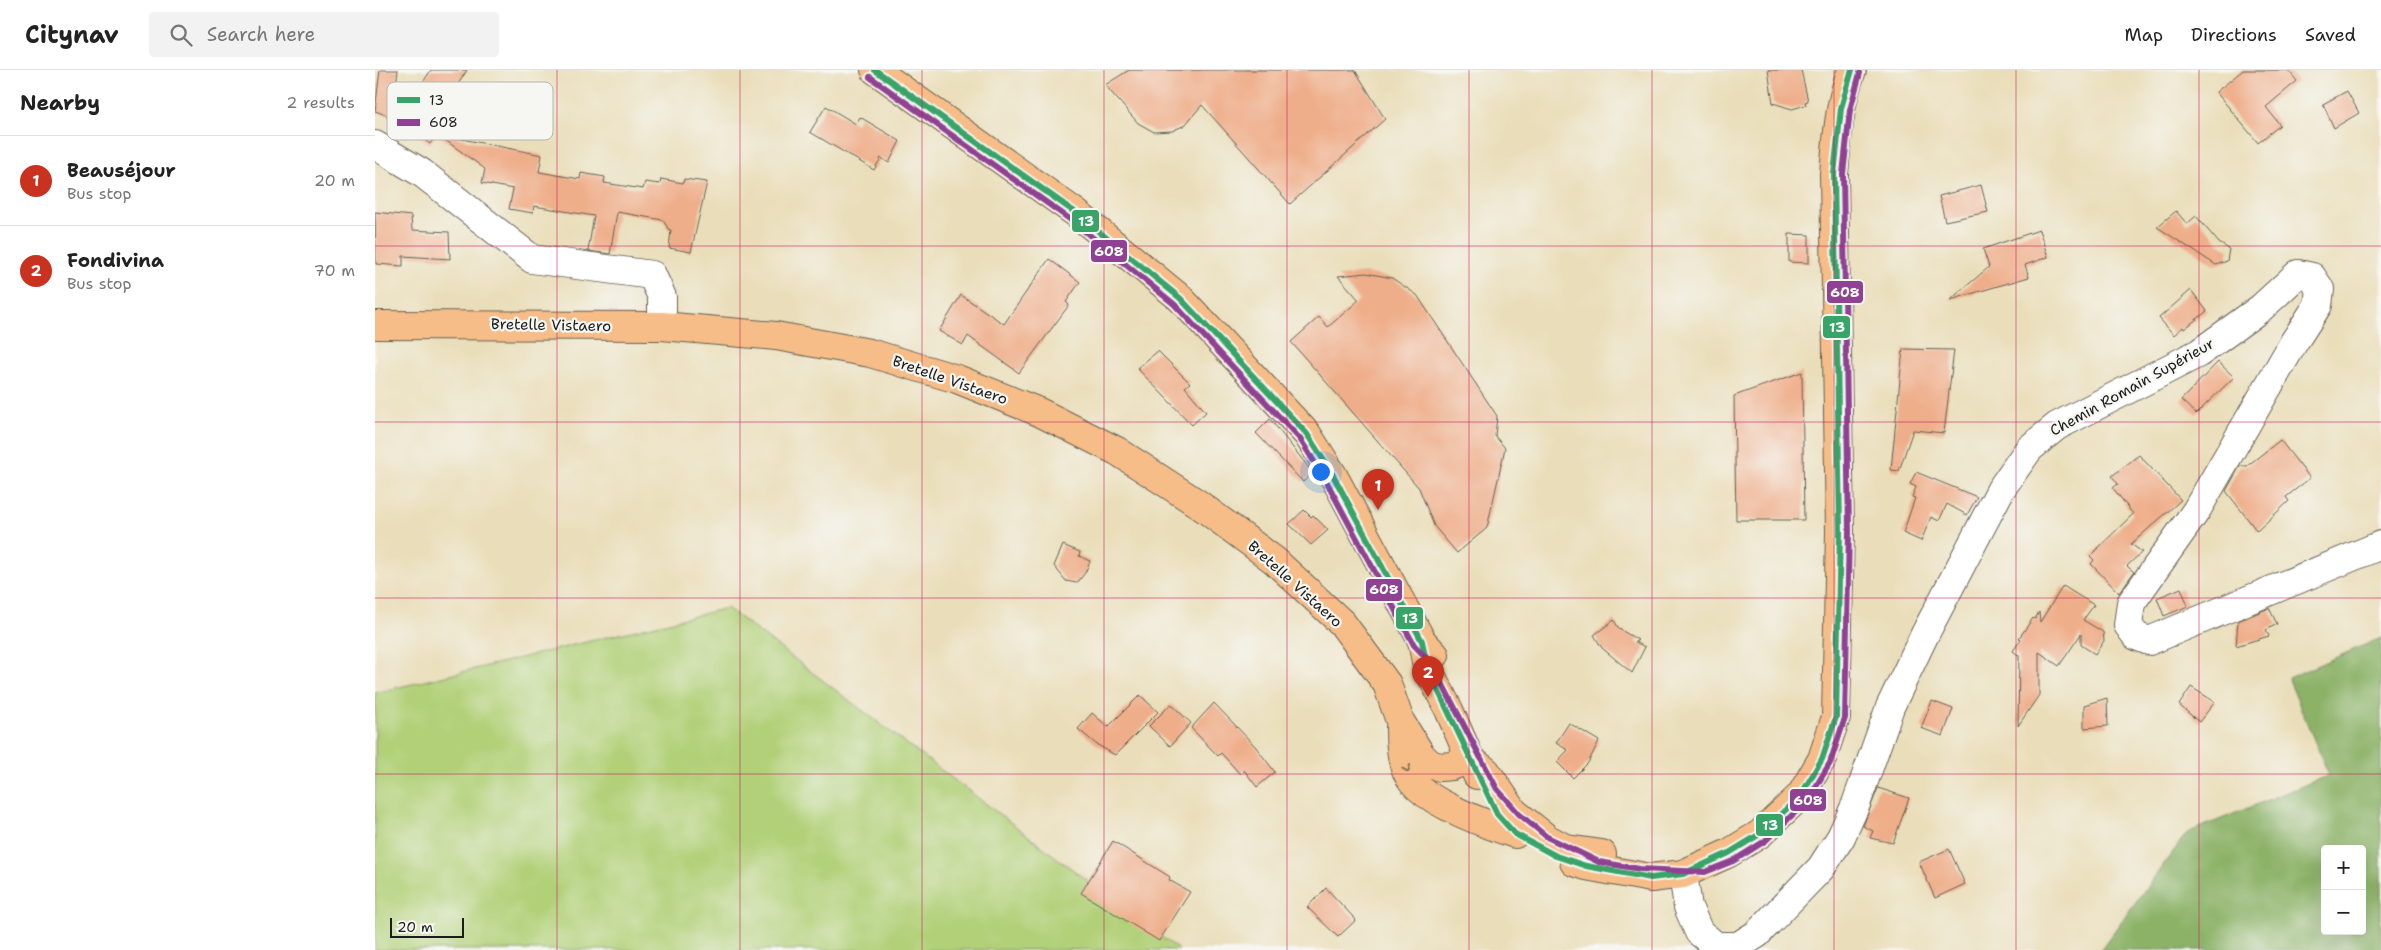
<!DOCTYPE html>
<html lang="en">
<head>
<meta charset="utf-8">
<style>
  :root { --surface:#fff; --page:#f2f2f2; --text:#222; --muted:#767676; --line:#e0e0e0; --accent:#c8321e }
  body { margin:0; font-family:"Shantell Sans",sans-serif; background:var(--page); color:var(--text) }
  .controls { position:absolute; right:15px; bottom:15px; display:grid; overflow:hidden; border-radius:5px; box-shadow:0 5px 20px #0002 }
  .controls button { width:45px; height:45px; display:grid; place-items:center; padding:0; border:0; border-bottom:1px solid var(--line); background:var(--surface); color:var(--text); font:25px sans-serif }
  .scale { position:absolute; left:15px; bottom:12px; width:74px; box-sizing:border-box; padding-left:5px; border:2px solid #1c1c1c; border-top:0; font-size:14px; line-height:18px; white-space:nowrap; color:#1c1c1c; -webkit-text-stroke:4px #f6f6f2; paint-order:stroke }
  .you { position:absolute; left:945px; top:401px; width:18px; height:18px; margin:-12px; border:4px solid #fff; border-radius:50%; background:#1a73e8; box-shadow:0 0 0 8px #1a73e833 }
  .badge { display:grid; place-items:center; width:32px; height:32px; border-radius:50%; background:var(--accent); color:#fff; font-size:16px; font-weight:700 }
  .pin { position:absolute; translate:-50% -41px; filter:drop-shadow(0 1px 2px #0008) }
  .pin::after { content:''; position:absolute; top:26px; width:18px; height:15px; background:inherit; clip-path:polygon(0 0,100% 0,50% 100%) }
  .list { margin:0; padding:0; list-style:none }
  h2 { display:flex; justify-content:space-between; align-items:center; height:65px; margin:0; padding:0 20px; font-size:21px }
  h2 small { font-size:16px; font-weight:400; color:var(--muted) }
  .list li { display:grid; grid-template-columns:32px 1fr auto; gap:15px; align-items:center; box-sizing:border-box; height:90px; padding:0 20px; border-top:1px solid var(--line) }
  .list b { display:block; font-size:19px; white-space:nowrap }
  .list p { margin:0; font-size:16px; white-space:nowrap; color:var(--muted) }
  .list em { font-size:16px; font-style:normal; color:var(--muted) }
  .icon { flex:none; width:28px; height:28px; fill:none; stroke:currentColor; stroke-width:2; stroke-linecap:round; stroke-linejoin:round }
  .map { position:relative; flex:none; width:2006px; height:880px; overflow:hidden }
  header { display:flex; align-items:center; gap:30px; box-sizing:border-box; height:70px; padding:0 25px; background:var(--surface); border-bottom:1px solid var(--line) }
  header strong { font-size:24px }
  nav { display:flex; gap:28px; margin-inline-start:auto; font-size:18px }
  .search { width:350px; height:45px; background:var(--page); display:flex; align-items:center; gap:12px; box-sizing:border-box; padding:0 18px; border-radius:5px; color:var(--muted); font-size:19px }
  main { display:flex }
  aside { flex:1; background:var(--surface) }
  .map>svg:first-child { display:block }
</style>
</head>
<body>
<header>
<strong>Citynav</strong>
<div class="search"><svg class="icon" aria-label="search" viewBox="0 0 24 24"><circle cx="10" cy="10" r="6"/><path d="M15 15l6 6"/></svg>Search here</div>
<nav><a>Map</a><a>Directions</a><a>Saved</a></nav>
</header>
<main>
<aside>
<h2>Nearby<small>2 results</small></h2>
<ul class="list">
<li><span class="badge">1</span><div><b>Beauséjour</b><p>Bus stop</p></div><em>20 m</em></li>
<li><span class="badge">2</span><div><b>Fondivina</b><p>Bus stop</p></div><em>70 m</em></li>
</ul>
</aside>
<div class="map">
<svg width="2006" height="880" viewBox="0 0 2006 880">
  <rect width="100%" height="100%" fill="#f6f6f2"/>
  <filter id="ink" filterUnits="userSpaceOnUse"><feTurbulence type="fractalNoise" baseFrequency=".02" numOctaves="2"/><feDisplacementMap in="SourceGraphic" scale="10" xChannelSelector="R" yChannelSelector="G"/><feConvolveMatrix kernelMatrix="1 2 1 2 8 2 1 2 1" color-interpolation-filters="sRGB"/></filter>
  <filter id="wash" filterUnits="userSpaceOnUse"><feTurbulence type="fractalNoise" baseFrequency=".0096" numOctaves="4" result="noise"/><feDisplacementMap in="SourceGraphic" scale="20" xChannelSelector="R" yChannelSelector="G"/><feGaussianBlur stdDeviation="1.12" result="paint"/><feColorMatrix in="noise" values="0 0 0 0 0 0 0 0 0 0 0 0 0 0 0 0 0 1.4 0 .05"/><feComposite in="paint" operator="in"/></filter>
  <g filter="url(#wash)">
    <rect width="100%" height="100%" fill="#eadeba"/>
    <path fill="#b1d077" stroke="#66764a" d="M352,538L804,880H0V623Z"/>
    <path fill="#8cb268" stroke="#546742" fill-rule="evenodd" d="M2006,568V880H1725L1812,763L1954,705L1913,608ZM1950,779H1987V861H1950Z"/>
    <g id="blocks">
      <path fill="#efae8a" d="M5,0H23L17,47L0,41Z
        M56,0H92L73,30L97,46L82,68L167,85L164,102L205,109L206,103L230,107L229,113L268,119L270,112L285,114L286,109L308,113L309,109L332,112L316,182L294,178L296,160H294L288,150L242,142L235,184L213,181L219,146L159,136L158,143L134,139L138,119L107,113L110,99L62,64L55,74L23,51Z
        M754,0H980L1010,49L915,134L827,35L810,55L797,61L779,62L763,53L730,15Z
        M1393,0H1426L1433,31L1430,32L1431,35L1417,39L1398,33Z
        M1868,0H1913L1922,11L1891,37L1905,55L1883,73L1841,22Z
        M1972,21L1984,43L1959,58L1948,34Z
        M451,36L481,54L485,47L525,71L514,93L506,88L499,100L435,62Z
        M1606,115L1613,142L1570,151L1564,126Z
        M1801,141L1812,154L1821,146L1844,173L1854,179L1852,191L1841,195L1782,157Z
        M0,142L36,146L37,160L74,162L75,189L28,186V196L1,194Z
        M1664,160L1673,187L1650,195L1654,207L1575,230L1614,197L1608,179Z
        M1414,164L1434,165V193L1414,192Z
        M674,189L705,212L691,232L694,235L644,303L593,266L588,275L564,261L586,225L629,254Z
        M991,203L1017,208L1042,225L1122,346L1120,366L1130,378L1112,458L1082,483L1059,456L1044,418L916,272L944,247L953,257L984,230L963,206Z
        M1816,220L1832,241L1809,259L1808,257L1799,265L1784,248Z
        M1528,279L1579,280L1569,363L1538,360L1524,401L1516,400Z
        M783,281L815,313L810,317L831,342L817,355L762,298Z
        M1843,292L1859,307L1821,344L1806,330Z
        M1427,302L1429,450H1361L1359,326Z
        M895,349L938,403L928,412L881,363Z
        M1905,370L1935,408L1911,427L1914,431L1882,461L1851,421L1865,396H1872Z
        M1764,385L1806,430L1756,474L1767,482L1752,496L1759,502L1744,523L1716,494L1719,490L1715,486L1758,444L1738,418L1743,414L1737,406Z
        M1541,402L1602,427L1592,445L1572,434L1564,451L1556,447L1546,471L1528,463L1540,428L1537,427L1541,417L1535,414Z
        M929,440L936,447L938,445L953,460L936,475L914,454Z
        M688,475L705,482L704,486L715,491L710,503L702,513L691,511L679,496Z
        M1688,516L1719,535L1708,550L1728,562L1729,571L1720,584L1706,575V564L1684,596L1664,582V625L1643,656L1644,586L1638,581L1646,569L1644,568L1658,548L1660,549L1664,542L1665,552Z
        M1806,518L1813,536L1789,546L1782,528Z
        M1894,538L1902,554L1891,560L1894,566L1861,576L1863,551Z
        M1239,550L1244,559L1263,570L1260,572L1270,577L1257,603L1227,578L1219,565Z
        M1816,617L1840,632L1824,652L1804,635Z
        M765,625L783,642L740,685L721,674L703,659L717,643L733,657Z
        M1732,628L1733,656L1709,658V635Z
        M1557,631L1578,639L1568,666L1546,658Z
        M839,633L880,676L900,702L882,717L869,700L865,704L846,683L843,686L816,658Z
        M796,634L816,653L795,676L774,656Z
        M1194,653L1224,671L1213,693L1198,708L1182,692L1193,680L1181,673Z
        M1503,718L1534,728L1518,773L1495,768L1498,761L1488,756Z
        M738,771L795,807L794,810L815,822L784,871L706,823Z
        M1574,779L1590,814L1560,828L1544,792Z
        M951,818L981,850L963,867L932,837Z"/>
    </g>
  </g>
  <g filter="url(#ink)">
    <use href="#blocks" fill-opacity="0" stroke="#646053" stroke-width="1"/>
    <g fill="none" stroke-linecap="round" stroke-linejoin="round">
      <defs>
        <path id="minor" d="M0,75L47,103L157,189L277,205L287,227V256
          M1308,804L1313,837L1324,862L1341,876H1363L1382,864L1446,798L1466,767L1481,734L1515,637L1550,564L1626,419L1654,379L1682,356L1824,283L1886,238L1923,204L1937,207L1945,219L1943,235L1919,272L1821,441L1756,533L1753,555L1761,566L1774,571L2006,475"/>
        <path id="major" d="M500,0L701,143L805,228L932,364L958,405L1047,571L1060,585
          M0,255L287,256L401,266L495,283L582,309L664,342L742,381L822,433L899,490L967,553L1012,614L1025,651L1046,685L1055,694L1065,697L1077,696L1095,689L1111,701L1139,742L1173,769L1192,779L1227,784
          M1047,571L1052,597L1074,640L1102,705
          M1025,657C1025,675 1026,697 1038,712C1056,734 1113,755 1140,764
          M1199,792L1211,796L1276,808L1308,804L1354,783L1385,764L1426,725L1447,689L1461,647L1465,461L1459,104C1462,69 1464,33 1477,0"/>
      </defs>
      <use href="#minor" stroke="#646053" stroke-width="30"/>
      <use href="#major" stroke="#646053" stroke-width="30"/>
      <use href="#minor" stroke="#fff" stroke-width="28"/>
      <use href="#major" stroke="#f7bd88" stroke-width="28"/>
      <defs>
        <path id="bus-1" d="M500,0L701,143L805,228L932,364L958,405L1047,571L1052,597L1122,744L1140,764L1181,786L1211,796L1276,808L1308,804L1354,783L1385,764L1426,725L1447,689L1461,647L1465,461L1459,104L1466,38L1477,0"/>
        <path id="bus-2" d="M495,7L696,150L799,234L925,369L950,409L1039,575L1057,594L1122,719L1144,744L1172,767L1224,792L1265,799L1330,802L1358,791L1390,771L1433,730L1455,693L1470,648L1474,461L1468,104L1475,40L1485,3"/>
      </defs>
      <use href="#bus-1" stroke="#f6f6f2" stroke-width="10"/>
      <use href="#bus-2" stroke="#f6f6f2" stroke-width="10"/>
      <use href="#bus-1" stroke="#39a468" stroke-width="6"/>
      <use href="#bus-2" stroke="#904292" stroke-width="6"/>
    </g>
    <defs><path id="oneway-chevron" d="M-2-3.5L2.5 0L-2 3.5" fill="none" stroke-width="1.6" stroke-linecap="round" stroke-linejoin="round" transform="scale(1.25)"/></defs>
    <use stroke="#8a6c52" href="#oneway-chevron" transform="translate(1032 699) rotate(67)"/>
  </g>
  <path fill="none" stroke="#c2185b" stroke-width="1" stroke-opacity="0.55" d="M182,0V880M365,0V880M547,0V880M729,0V880M912,0V880M1094,0V880M1277,0V880M1459,0V880M1641,0V880M1824,0V880M0,176H2006M0,352H2006M0,528H2006M0,704H2006"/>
  <g text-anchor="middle" stroke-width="4.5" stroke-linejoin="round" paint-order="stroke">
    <g font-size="15" fill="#1c1c1c" stroke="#f6f6f2">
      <text transform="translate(176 255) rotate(1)" y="5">Bretelle Vistaero</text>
      <text transform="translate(575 310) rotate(19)" y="5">Bretelle Vistaero</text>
      <text transform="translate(1757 317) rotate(-29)" y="5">Chemin Romain Supérieur</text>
      <text transform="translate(920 514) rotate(42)" y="5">Bretelle Vistaero</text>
    </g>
  </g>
  <rect x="12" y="12" width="166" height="58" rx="8" fill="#f6f6f2" stroke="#b5b5b2" stroke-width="1"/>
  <rect x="22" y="27" width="23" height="6" fill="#39a468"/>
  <rect x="22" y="49" width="23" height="7" fill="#904292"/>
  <g font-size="14" fill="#1c1c1c">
    <text x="54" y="35">13</text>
    <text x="54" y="57">608</text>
  </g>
  <g stroke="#f6f6f2" stroke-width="2">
    <rect x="696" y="139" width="29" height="24" rx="5" fill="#39a468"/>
    <rect x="715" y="169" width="38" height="24" rx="5" fill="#904292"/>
    <rect x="1451" y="210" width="38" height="24" rx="5" fill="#904292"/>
    <rect x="1447" y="245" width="29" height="24" rx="5" fill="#39a468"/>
    <rect x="990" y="508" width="38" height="24" rx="5" fill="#904292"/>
    <rect x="1020" y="536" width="29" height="24" rx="5" fill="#39a468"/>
    <rect x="1414" y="718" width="38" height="24" rx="5" fill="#904292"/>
    <rect x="1380" y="743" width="29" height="24" rx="5" fill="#39a468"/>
  </g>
  <g font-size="14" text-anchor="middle" font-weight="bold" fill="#fff">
    <text x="711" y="156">13</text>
    <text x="734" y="186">608</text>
    <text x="1470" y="227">608</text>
    <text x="1462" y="262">13</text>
    <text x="1009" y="524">608</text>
    <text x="1035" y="553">13</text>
    <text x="1433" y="735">608</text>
    <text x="1395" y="760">13</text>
  </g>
</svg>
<div class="controls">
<button>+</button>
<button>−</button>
</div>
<div class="scale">20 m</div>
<div class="you"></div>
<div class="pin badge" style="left:1003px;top:440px">1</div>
<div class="pin badge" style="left:1053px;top:627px">2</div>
</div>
</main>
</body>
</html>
